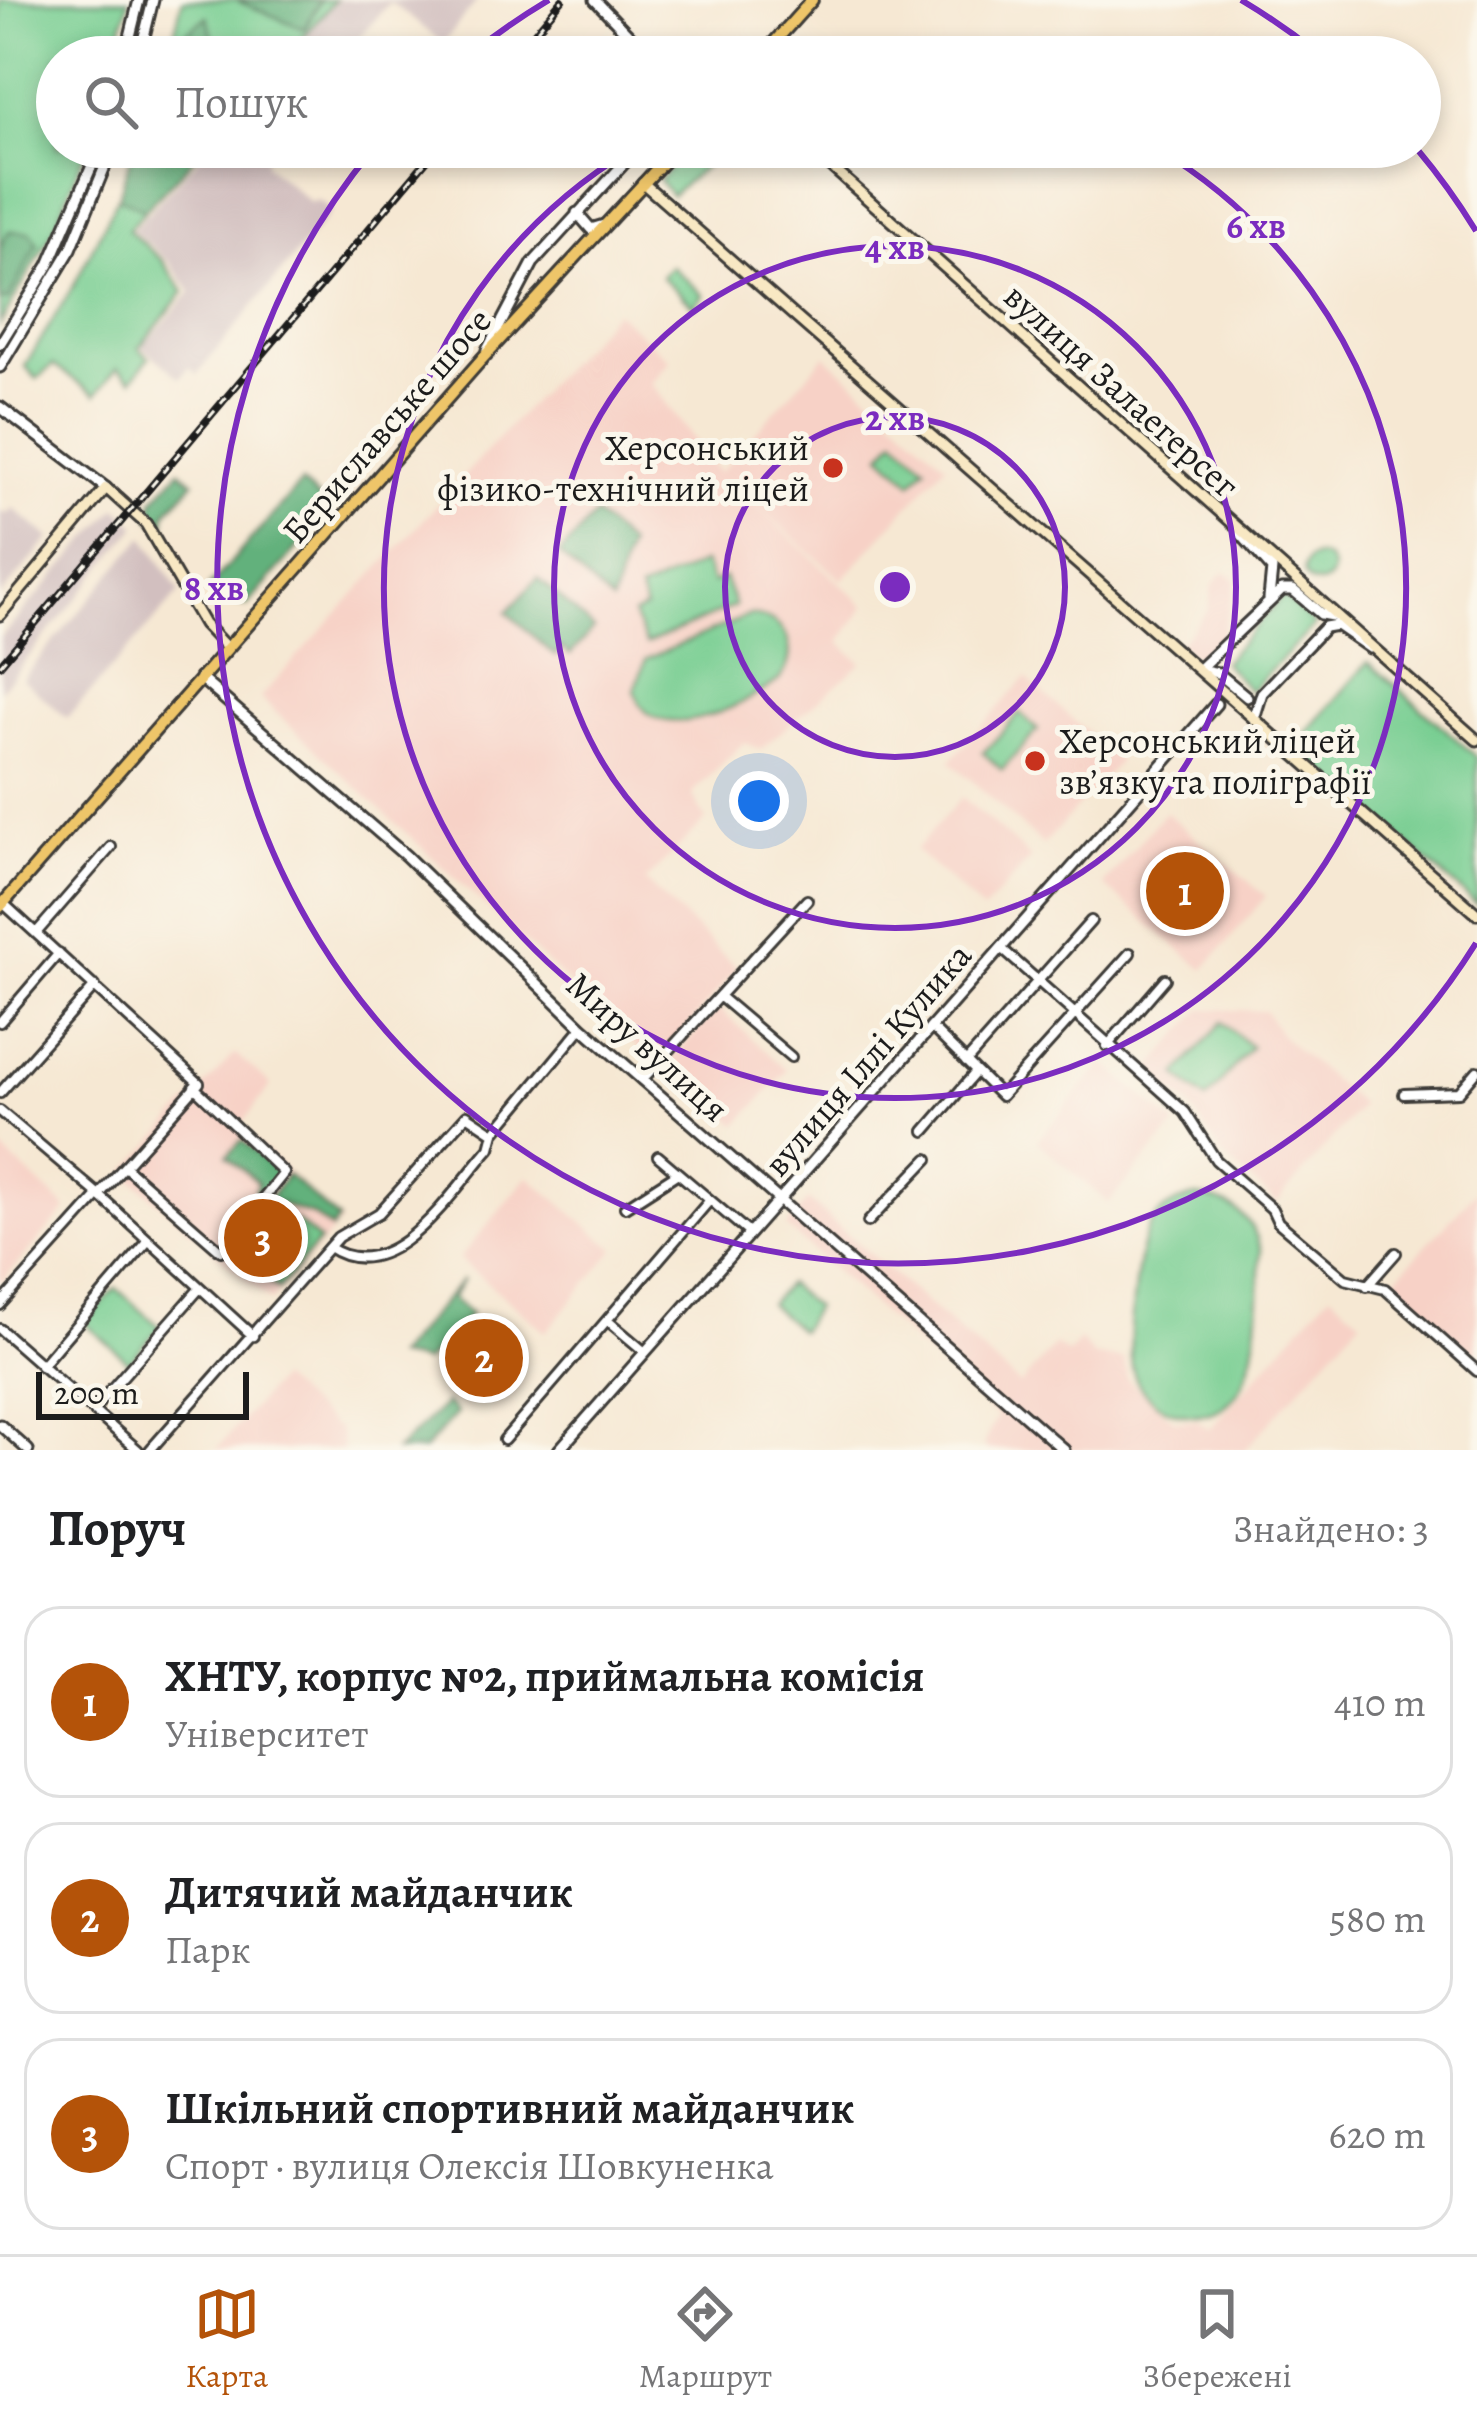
<!DOCTYPE html>
<html lang="uk">
<head>
<meta charset="utf-8">
<style>
  :root { --surface:#fff; --page:#f2f2f2; --text:#202124; --muted:#757577; --line:#e0e0e0; --accent:#b45309 }
  body { margin:0; font-family:Alegreya,serif; background:var(--page); color:var(--text) }
  .scale { position:absolute; left:36px; bottom:30px; width:213px; box-sizing:border-box; padding-left:12px; border:6px solid #1c1c1c; border-top:0; font-size:33px; line-height:42px; white-space:nowrap; color:#1c1c1c; -webkit-text-stroke:9px #fbf7ec; paint-order:stroke }
  .you { position:absolute; left:759px; top:801px; width:42px; height:42px; margin:-30px; border:9px solid #fff; border-radius:50%; background:#1a73e8; box-shadow:0 0 0 18px #1a73e833 }
  .badge { display:grid; place-items:center; width:78px; height:78px; border-radius:50%; background:var(--accent); color:#fff; font-size:39px; font-weight:700 }
  .pin { position:absolute; translate:-50% -50%; border:6px solid #fff; box-shadow:0 3px 12px #0006 }
  .list { margin:0; padding:0; list-style:none }
  h2 { display:flex; justify-content:space-between; align-items:center; height:156px; margin:0; padding:0 48px; font-size:51px }
  h2 small { font-size:39px; font-weight:400; color:var(--muted) }
  .list li { display:grid; grid-template-columns:78px 1fr auto; gap:36px; align-items:center; box-sizing:border-box; height:192px; margin:0 24px 24px; padding:0 24px; border:3px solid var(--line); border-radius:36px }
  .list b { display:block; font-size:45px; white-space:nowrap }
  .list p { margin:0; font-size:39px; white-space:nowrap; color:var(--muted) }
  .list em { font-size:39px; font-style:normal; color:var(--muted) }
  .icon { flex:none; width:66px; height:66px; fill:none; stroke:currentColor; stroke-width:2; stroke-linecap:round; stroke-linejoin:round }
  .map { position:relative; flex:none; width:1477px; height:1450px; overflow:hidden }
  .search { position:absolute; background:var(--surface); box-shadow:0 6px 18px #0003; left:36px; right:36px; top:36px; height:132px; display:flex; align-items:center; gap:30px; box-sizing:border-box; padding:0 42px; border-radius:66px; color:var(--muted); font-size:45px }
  .sheet { height:804px; background:var(--surface) }
  nav { display:flex; justify-content:space-around; align-items:center; box-sizing:border-box; height:168px; border-top:3px solid var(--line); background:var(--surface); font-size:33px; color:var(--muted) }
  nav a { display:grid; justify-items:center; gap:6px }
  nav .on { color:var(--accent) }
  .map>svg:first-child { display:block }
</style>
</head>
<body>
<div class="map">
<svg width="1477" height="1450" viewBox="0 0 1477 1450">
  <rect width="100%" height="100%" fill="#fbf7ec"/>
  <filter id="ink" filterUnits="userSpaceOnUse"><feTurbulence type="fractalNoise" baseFrequency=".00833" numOctaves="2"/><feDisplacementMap in="SourceGraphic" scale="24" xChannelSelector="R" yChannelSelector="G"/><feConvolveMatrix kernelMatrix="1 2 1 2 8 2 1 2 1" color-interpolation-filters="sRGB"/></filter>
  <filter id="wash" filterUnits="userSpaceOnUse"><feTurbulence type="fractalNoise" baseFrequency=".004" numOctaves="4" result="noise"/><feDisplacementMap in="SourceGraphic" scale="48" xChannelSelector="R" yChannelSelector="G"/><feGaussianBlur stdDeviation="2.7" result="paint"/><feColorMatrix in="noise" values="0 0 0 0 0 0 0 0 0 0 0 0 0 0 0 0 0 1.4 0 .05"/><feComposite in="paint" operator="in"/></filter>
  <g filter="url(#wash)">
    <rect width="100%" height="100%" fill="#f6e8d3"/>
    <path fill="#f7d1c6" d="M615,311L670,360L651,383L719,473L825,355L946,464L842,580L724,477L865,606L840,642L862,663L760,750L744,742L692,794L706,820L645,881L737,968L656,1064L260,698Z
      M1224,571L1236,580L1221,637L1200,660L1180,644L1208,610L1213,585Z
      M1026,678L1119,761L1043,845L950,761Z
      M962,797L1031,858L983,911L915,850Z
      M1165,812L1266,896L1204,970L1103,885Z
      M718,1008L787,1070L738,1125L668,1063Z
      M1202,1009L1265,1011L1280,1035L1361,1105L1277,1203L1222,1155L1190,1106L1148,1071Z
      M235,1053L271,1085L240,1127L341,1221L271,1301L125,1173Z
      M1104,1063L1176,1125L1108,1203L1037,1141Z
      M0,1148L67,1209L0,1283Z
      M528,1176L615,1249L546,1332L459,1259Z
      M1477,1190V1358L1393,1281Z
      M808,1200L1020,1385L1055,1345L1068,1354L1080,1340L1094,1356L1124,1359L1127,1379L1175,1421L1197,1420L1209,1430L1330,1293L1361,1319L1245,1450H987L983,1444L997,1417L786,1227Z
      M278,1379L339,1431L343,1450H216Z"/>
    <path fill="#d2bfbf" d="M335,0H478L443,43L390,2L343,57H286Z
      M209,147H268L265,164L310,202L319,200L332,211L197,374L189,367L180,378L142,347L191,292L169,262L132,230Z
      M117,507L137,526L0,691V638Z
      M13,508L50,538L0,597V511L7,514Z
      M144,536L180,592L67,718L22,679Z"/>
    <path fill="#78ce92" stroke="#4a7557" stroke-width="3" d="M0,0H129L114,57H57V147H87L54,229L0,324Z
      M182,0H335L286,57H169Z
      M691,147H728L671,195L659,180Z
      M118,197L145,210L128,230L162,260L184,292L139,348L149,358L132,380L117,368L96,395L53,365L37,379L25,366L74,285Z
      M671,266L704,295L694,306L661,277Z
      M896,438L926,466L912,482L882,454Z
      M1304 570a14 14 0 1 1 28 0a14 14 0 1 1-28 0Z
      M704,563L712,583L724,578L735,606L646,644L633,615L646,609L639,591Z
      M1283,596L1315,625L1250,691L1223,662Z
      M750,615C786,617 802,651 779,680C746,705 649,754 635,690L646,659Z
      M1368,662L1477,757V905L1295,746Z
      M1020,713L1038,730L1002,770L983,753Z
      M1222,1022L1251,1047L1206,1100L1177,1075Z
      M1196,1197C1231,1200 1251,1216 1261,1249C1257,1303 1267,1432 1179,1413C1157,1408 1139,1392 1133,1371C1126,1347 1136,1245 1150,1225C1161,1208 1177,1201 1196,1197Z
      M267,1209L287,1227L260,1258L244,1245Z
      M296,1221L319,1241L278,1289L254,1268Z
      M787,1284L814,1307L800,1331L769,1304Z
      M116,1288L160,1327L129,1362L85,1323Z
      M484,1335L507,1357L484,1380L461,1359Z"/>
    <path fill="#62b17c" stroke="#3f664c" stroke-width="3" d="M235,0H320L305,29Z
      M207,16L216,48L210,57H168L176,41Z
      M134,147H205L145,210L118,197Z
      M9,231L30,232L38,244L8,300H0V247Z
      M180,470L194,482L166,513L164,529L151,518L153,500Z
      M301,483L331,509L247,606L224,602L209,587Z
      M595,515L628,545L612,603L559,555Z
      M538,578L594,629L570,655L562,648L555,656L507,612Z
      M242,1140L279,1174L261,1198L254,1191L258,1183L227,1156Z
      M287,1174L338,1220L331,1229L312,1215L268,1200Z
      M463,1279L452,1298L470,1314L425,1362L395,1357Z
      M446,1403L457,1413L424,1450H396Z"/>
  </g>
  <g filter="url(#ink)">
    <g fill="none" stroke-linecap="round" stroke-linejoin="round">
      <defs>
        <path id="minor" d="M3,903L199,1083L99,1195L253,1336
          M37,932L111,847
          M1001,948L1185,1112L1216,1160L1272,1209L1278,1222L1345,1279L1385,1289L1477,1371
          M719,996L791,1057
          M0,1022L59,953
          M931,1027L1001,1096L1130,953
          M1107,1046L1165,979
          M966,1062L1091,921
          M642,1080L807,900
          M0,1093L95,986
          M1404,1094L1459,1092L1477,1071
          M0,1111L99,1195L0,1305
          M925,1131L976,1072
          M658,1156L749,1233
          M125,1167L221,1251L284,1173L194,1087
          M625,1207L678,1173
          M868,1222L928,1159
          M329,1247C392,1290 452,1191 490,1148L494,1133
          M1367,1286L1396,1253
          M607,1320L645,1352
          M0,1329L138,1450
          M41,1366L148,1241
          M93,1410L200,1288
          M504,1440L710,1200
          M150,1450L338,1237L379,1213L467,1115L494,1133L582,1027"/>
        <path id="tertiary" d="M595,0L650,57
          M125,57L139,0
          M139,57L153,0
          M577,213L591,229L604,225
          M0,344L49,265L100,147
          M487,350L533,263L639,147
          M0,367L71,249L113,147
          M0,407L106,488
          M1240,533L1272,569L1269,599
          M1199,669L1282,590H1293L1321,614L1338,617
          M1199,669L1218,673L1247,697
          M200,678L406,856L582,1027L1064,1450
          M1254,719L1262,693L1325,627L1337,625L1370,648
          M0,1425L28,1450
          M559,1450L1216,704"/>
        <path id="secondary" d="M809,147L1477,740
          M643,183L1477,914
          M0,615L106,488L146,524L204,624L227,648"/>
        <path id="primary" d="M761,57L812,0
          M0,907L481,360L677,147"/>
      </defs>
      <use href="#minor" stroke="#3d3b37" stroke-width="14"/>
      <use href="#tertiary" stroke="#3d3b37" stroke-width="15"/>
      <use href="#secondary" stroke="#3d3b37" stroke-width="15"/>
      <use href="#primary" stroke="#3d3b37" stroke-width="16"/>
      <use href="#minor" stroke="#fff" stroke-width="8"/>
      <use href="#tertiary" stroke="#fff" stroke-width="9"/>
      <use href="#secondary" stroke="#f8e8c3" stroke-width="9"/>
      <use href="#primary" stroke="#eec569" stroke-width="10"/>
      <defs>
        <path id="rail" d="M514,57L562,0
          M0,665L438,147"/>
      </defs>
      <use href="#rail" stroke="#1c1c1c" stroke-width="8"/>
      <use href="#rail" stroke="#fbf7ec" stroke-width="3" stroke-dasharray="9" stroke-linecap="butt"/>
    </g>
  </g>
  <g fill="none" stroke="#7b2cbf" stroke-width="6">
    <circle cx="895" cy="587" r="170"/>
    <circle cx="895" cy="587" r="341"/>
    <path d="M1158 149A511 511 0 1 1 632 149"/>
    <path d="M1476 943A681 681 0 1 1 373 149M471 54A681 681 0 0 1 549 0M1241 0A681 681 0 0 1 1319 54M1417 149A681 681 0 0 1 1476 231"/>
  </g>
  <g fill="#c8321e" stroke="#fbf7ec" stroke-width="4.5">
    <circle cx="833" cy="468" r="12"/>
    <circle cx="1035" cy="761" r="12"/>
  </g>
  <g text-anchor="middle" stroke-width="10" stroke-linejoin="round" paint-order="stroke">
    <g font-size="36" fill="#1c1c1c" stroke="#fbf7ec">
      <text transform="translate(1122 390) rotate(42)" y="13">вулиця Залаегерсег</text>
      <text transform="translate(386 425) rotate(-49)" y="13">Бериславське шосе</text>
      <text transform="translate(648 1046) rotate(42)" y="13">Миру вулиця</text>
      <text transform="translate(867 1059) rotate(-49)" y="13">вулиця Іллі Кулика</text>
    </g>
    <g font-size="36" fill="#1c1c1c" stroke="#fbf7ec" text-anchor="end">
      <text x="809" y="460">Херсонський<tspan x="809" dy="41">фізико-технічний ліцей</tspan></text>
      <text x="1059" y="753" text-anchor="start">Херсонський ліцей<tspan x="1059" dy="41">зв’язку та поліграфії</tspan></text>
    </g>
  </g>
  <circle cx="895" cy="587" r="18" fill="#7b2cbf" stroke="#fbf7ec" stroke-width="6"/>
  <g font-size="36" text-anchor="middle" font-weight="bold" fill="#7b2cbf" stroke="#fbf7ec" stroke-width="10" stroke-linejoin="round" paint-order="stroke">
    <text x="1256" y="238">6 хв</text>
    <text x="895" y="259">4 хв</text>
    <text x="895" y="430">2 хв</text>
    <text x="214" y="600">8 хв</text>
  </g>
</svg>
<div class="scale">200 m</div>
<div class="you"></div>
<div class="pin badge" style="left:1185px;top:891px">1</div>
<div class="pin badge" style="left:484px;top:1358px">2</div>
<div class="pin badge" style="left:263px;top:1238px">3</div>
<div class="search"><svg class="icon" aria-label="search" viewBox="0 0 24 24"><circle cx="10" cy="10" r="6"/><path d="M15 15l6 6"/></svg>Пошук</div>
</div>
<section class="sheet">
<h2>Поруч<small>Знайдено: 3</small></h2>
<ul class="list">
<li><span class="badge">1</span><div><b>ХНТУ, корпус №2, приймальна комісія</b><p>Університет</p></div><em>410 m</em></li>
<li><span class="badge">2</span><div><b>Дитячий майданчик</b><p>Парк</p></div><em>580 m</em></li>
<li><span class="badge">3</span><div><b>Шкільний спортивний майданчик</b><p>Спорт · вулиця Олексія Шовкуненка</p></div><em>620 m</em></li>
</ul>
</section>
<nav>
<a class="on"><svg class="icon" aria-label="map" viewBox="0 0 24 24"><path d="M3 6l6-2 6 2 6-2v14l-6 2-6-2-6 2zM9 4v14M15 6v14"/></svg>Карта</a>
<a><svg class="icon" aria-label="directions" viewBox="0 0 24 24"><path d="M12 3l9 9-9 9-9-9zM9 14v-3h6M13 9l2 2-2 2"/></svg>Маршрут</a>
<a><svg class="icon" aria-label="saved" viewBox="0 0 24 24"><path d="M7 4h10v16l-5-4-5 4z"/></svg>Збережені</a>
</nav>
</body>
</html>
